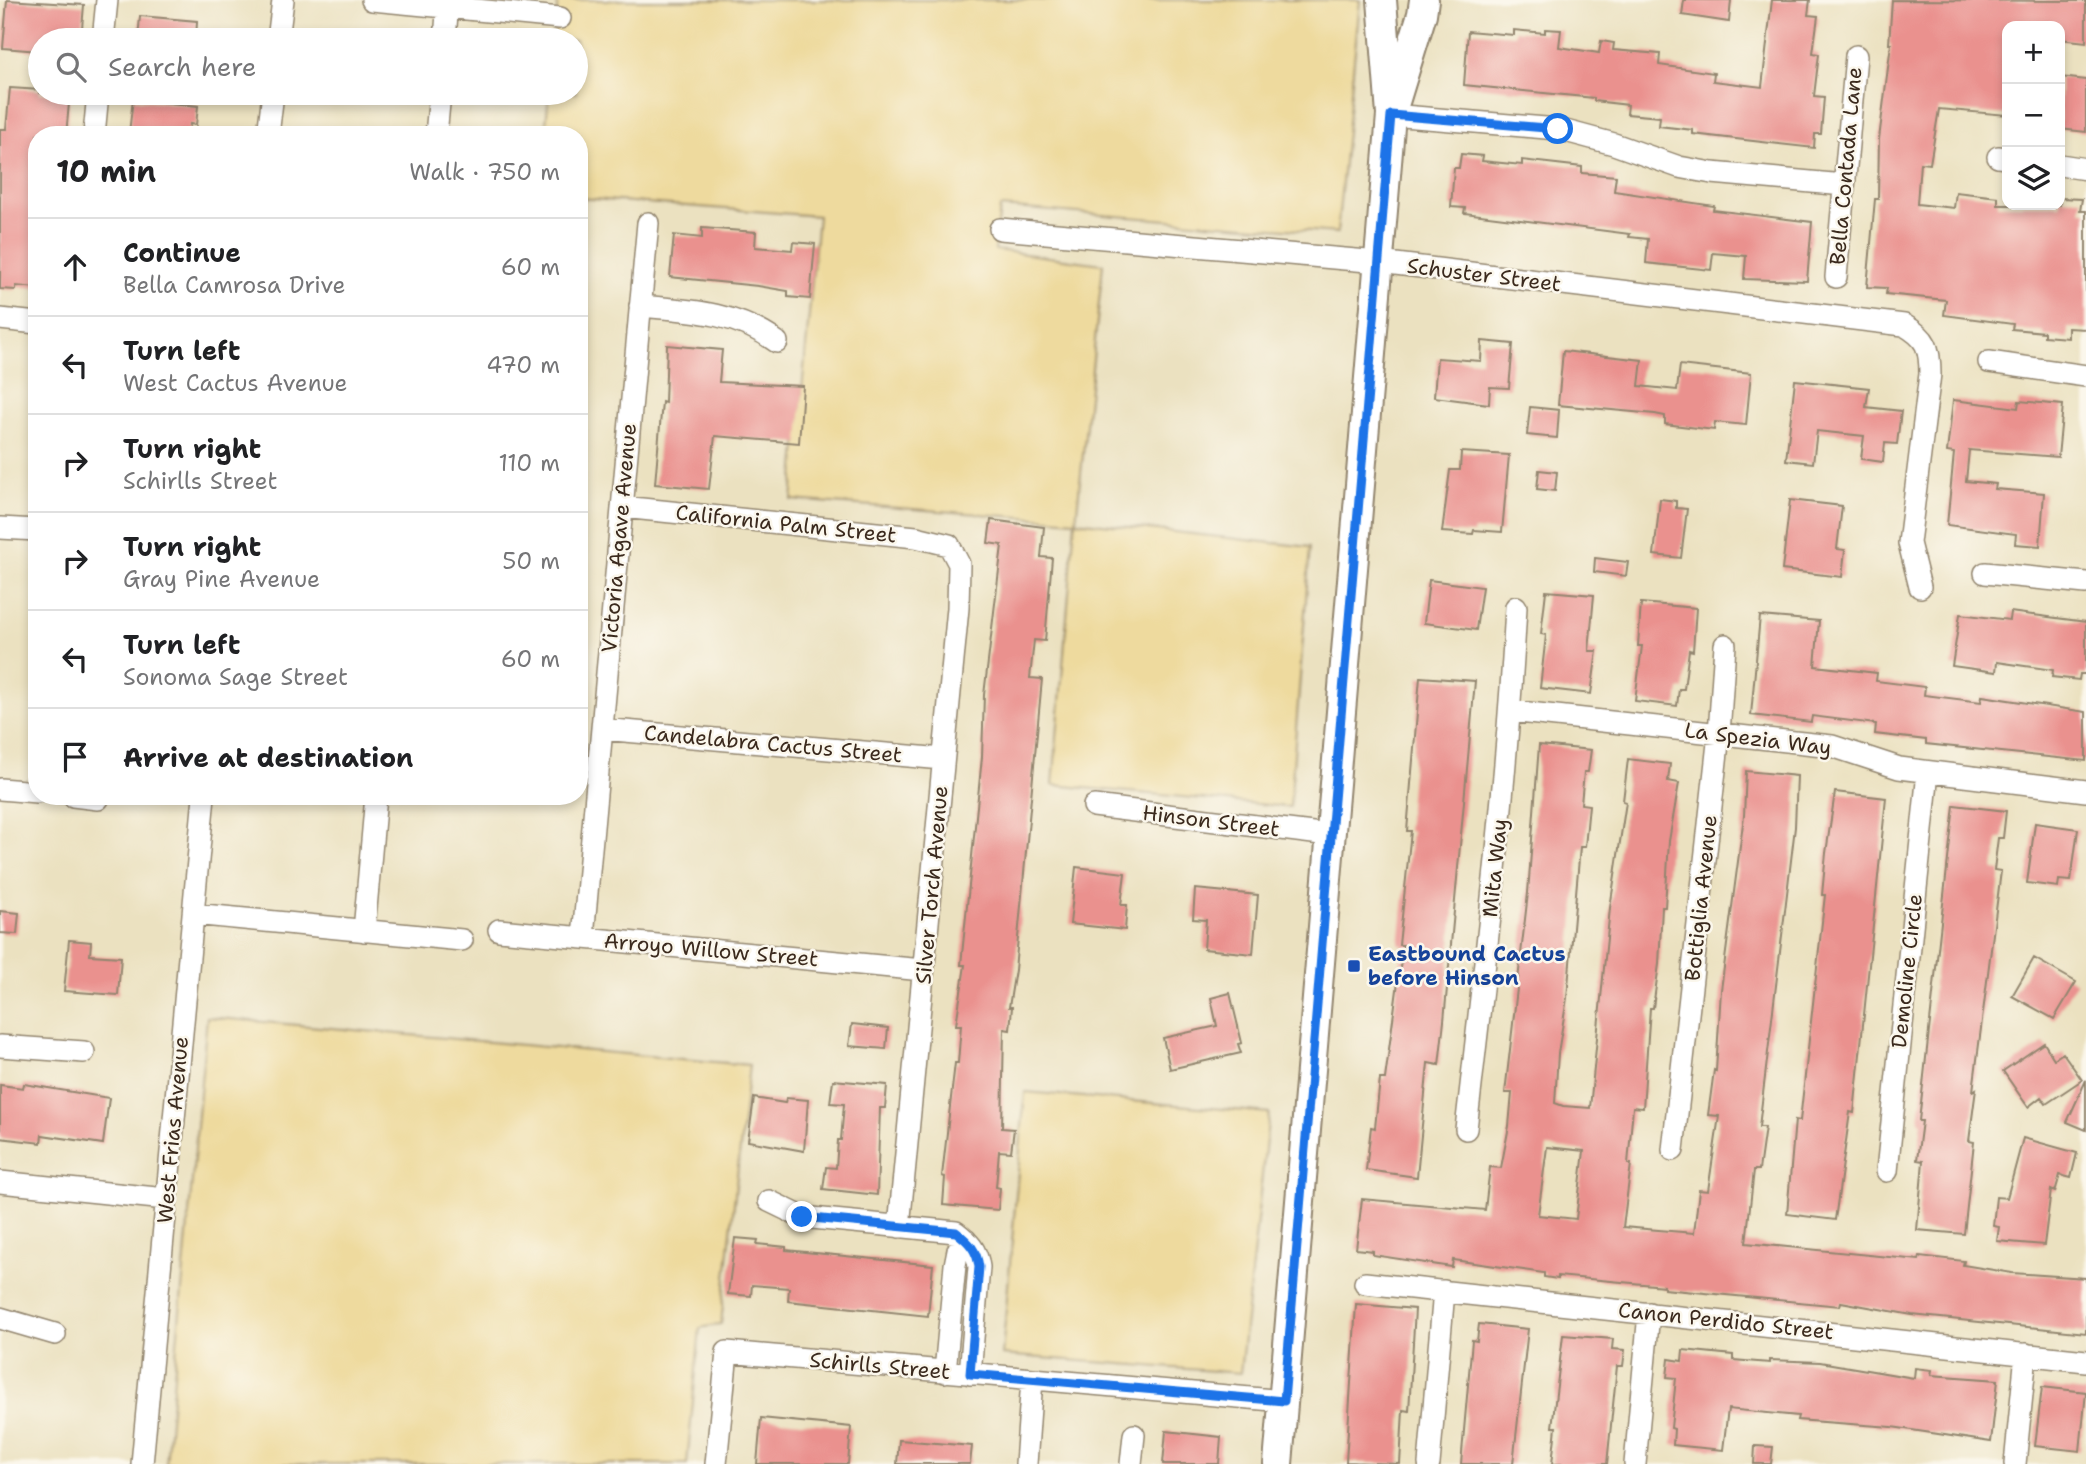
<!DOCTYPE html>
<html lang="en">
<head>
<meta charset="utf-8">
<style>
  :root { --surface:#fff; --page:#f6f6f6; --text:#202124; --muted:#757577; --line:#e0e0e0 }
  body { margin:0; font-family:"Shantell Sans",sans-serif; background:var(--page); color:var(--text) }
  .controls { position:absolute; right:21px; top:21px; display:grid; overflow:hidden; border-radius:14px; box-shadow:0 4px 10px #0003 }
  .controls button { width:63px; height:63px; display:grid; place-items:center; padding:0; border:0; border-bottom:2px solid var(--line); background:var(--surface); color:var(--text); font:35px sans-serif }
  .stop { position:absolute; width:21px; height:21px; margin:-16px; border:5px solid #1a73e8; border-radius:50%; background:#fff }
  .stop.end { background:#1a73e8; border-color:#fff; box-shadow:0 2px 7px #0008 }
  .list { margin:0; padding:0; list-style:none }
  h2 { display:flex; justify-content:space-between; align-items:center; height:91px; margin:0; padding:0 28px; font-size:30px }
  h2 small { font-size:23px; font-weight:400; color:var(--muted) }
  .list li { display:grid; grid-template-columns:46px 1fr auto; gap:21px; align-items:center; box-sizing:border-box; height:98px; padding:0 28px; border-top:2px solid var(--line) }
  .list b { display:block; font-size:26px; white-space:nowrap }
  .list p { margin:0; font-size:23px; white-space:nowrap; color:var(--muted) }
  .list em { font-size:23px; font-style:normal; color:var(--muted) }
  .icon { flex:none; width:38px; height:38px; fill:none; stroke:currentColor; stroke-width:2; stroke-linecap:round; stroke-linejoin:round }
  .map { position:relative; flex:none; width:2086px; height:1464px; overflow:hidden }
  .search { position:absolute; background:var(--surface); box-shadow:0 4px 10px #0003; left:28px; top:28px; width:560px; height:77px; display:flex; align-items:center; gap:18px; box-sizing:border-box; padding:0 24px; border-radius:38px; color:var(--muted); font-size:26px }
  .panel { position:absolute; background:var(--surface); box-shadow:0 4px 10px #0003; left:28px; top:126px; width:560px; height:679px; border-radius:28px }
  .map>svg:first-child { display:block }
</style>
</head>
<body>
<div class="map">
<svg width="2086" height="1464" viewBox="0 0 2086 1464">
  <rect width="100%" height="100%" fill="#fbf7ec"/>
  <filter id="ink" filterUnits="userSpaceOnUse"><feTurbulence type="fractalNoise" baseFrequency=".0143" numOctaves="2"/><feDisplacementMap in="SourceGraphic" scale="14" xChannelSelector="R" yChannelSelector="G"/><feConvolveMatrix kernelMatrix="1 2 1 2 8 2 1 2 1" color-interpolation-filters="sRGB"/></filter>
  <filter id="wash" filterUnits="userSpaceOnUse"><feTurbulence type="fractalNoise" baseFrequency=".00686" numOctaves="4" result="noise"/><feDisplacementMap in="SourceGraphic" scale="28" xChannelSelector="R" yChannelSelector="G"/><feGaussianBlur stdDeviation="1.57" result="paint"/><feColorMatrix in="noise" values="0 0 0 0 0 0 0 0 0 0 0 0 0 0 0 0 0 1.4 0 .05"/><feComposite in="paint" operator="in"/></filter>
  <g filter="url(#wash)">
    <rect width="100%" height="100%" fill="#ebe1c0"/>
    <path fill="#eeda9e" stroke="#94825e" stroke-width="2" d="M558,0H1360L1337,233L1000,207L995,250L1103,264L1076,521L1310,547L1290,807L1053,785L1075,521L792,500L818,216L579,198V135H545L549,93H576V40H554Z
      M207,1017L749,1065L721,1324L700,1328L687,1464H166Z
      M1025,1092L1269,1113L1240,1373L1002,1355Z"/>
    <g id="blocks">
      <path fill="#ea918e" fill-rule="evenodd" d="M7,0L84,5L81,40H40L39,51L3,48Z
        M1684,0H1731L1729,22L1682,15Z
        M1772,0H1810L1808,15L1818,16L1813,53L1819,54L1814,96L1824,97L1821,134H1815L1814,148L1693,134V130L1659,126L1660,117L1627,114L1628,105L1594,101V98L1464,85L1468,31L1514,35V30L1545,33V29L1561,30L1559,47L1599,53L1601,41L1614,43L1613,50L1660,54L1659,65L1714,73L1713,81L1762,87Z
        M1892,0L2086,1V42L2060,39V26H2007V115L1939,109L1930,164L1920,163L1917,204L1954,208L1956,192L1998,197V205H2060V198L2082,199L2080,211H2086V329L2068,328V338L2044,336V332L2012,329L2013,324L1944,315L1946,300L1886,294L1887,288L1867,287L1875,199H1878L1879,139L1891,44H1889Z
        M140,16L197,21L196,40H138Z
        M2060,77L2086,80V132L2060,129Z
        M10,88L40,90V93H70L66,135H37V288L16,286V290L0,289V129H6Z
        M133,99L198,106L196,125L190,124L189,135L129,133Z
        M1461,154L1483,156L1482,161L1522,165V160L1582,167V173L1616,176L1614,191L1714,206L1713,210L1812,222L1807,281L1744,279L1746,256L1713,253L1711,270L1646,263L1648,239L1629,237L1630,234L1464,213L1465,208L1451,207L1454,168H1459Z
        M702,228L756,232L755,247L792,250L793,242L815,244L810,299L788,297V291L758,286L670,277L674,235L702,238Z
        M1482,341L1513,344L1509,388L1490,387L1489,404L1434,397L1437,358L1481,361Z
        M667,345L722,350L719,382L803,386L799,443L715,436L709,489L655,484L662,402L665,403Z
        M1563,351L1642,360L1639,386L1677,390L1680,365L1751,373L1746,425L1715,422L1714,430L1665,424V416L1655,414L1558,405Z
        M1795,380L1869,388L1866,407L1901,411L1897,444L1885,443L1883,462L1861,459L1864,436L1817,431L1813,463L1786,460Z
        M1953,400L2018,408L2019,401L2063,405L2058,457L1969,450L1966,481L1996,484L1995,489L2044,493L2040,546L2015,544L2016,534L1947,525L1954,453L1947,452Z
        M1530,407L1559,410L1557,438L1527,435Z
        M1461,452L1509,455L1502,532L1474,530L1473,534L1442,532L1450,470H1460Z
        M1539,470L1557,472L1555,491L1537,489Z
        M1660,499L1676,501V508L1687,509L1681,558L1654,555Z
        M1790,500L1842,506L1837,549L1845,550L1842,577L1782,570Z
        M991,520L1044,527L1041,557L1052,558L1045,641L1034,640L1030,678L1042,679L1015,970L1009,1007H1012L1010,1030L1004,1029L1002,1128L1014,1129L1011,1152L999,1151L996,1187L1000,1188L998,1210L943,1205L945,1177L942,1176L955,1063H958L961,1025H956L965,965H961L982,757L984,695L1002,545L988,543Z
        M1595,558L1628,562L1626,576L1594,572Z
        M1429,580L1482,587L1476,630L1424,623Z
        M1546,591L1594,595L1589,651H1597L1591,694L1540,688L1546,635L1541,634Z
        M1641,603L1696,608L1693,651L1689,650L1684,689H1679L1677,706L1635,701L1642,646H1638Z
        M2010,612L2086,622V674H2080L2079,680L2052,677L2053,670L1997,662L1996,672L1952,666L1960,614L2009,620Z
        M1760,616L1819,621L1815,666L1877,673L1876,681L1925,687L1924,695L1981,702L1982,696L2086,712V761L1926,744V740L1875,734L1876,724L1812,716L1811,722L1751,715Z
        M1420,677L1475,681L1444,1021L1439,1065L1428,1063L1417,1177L1366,1170L1371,1127L1375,1128L1380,1079H1385L1403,945H1399L1411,831H1407Z
        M1539,745L1591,750L1588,772H1584L1581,804L1589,805L1585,847H1580L1567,998L1558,1053L1555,1103L1563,1106L1590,1108L1610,908L1626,802L1623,801L1628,759L1670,764L1668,781L1679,783L1669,841L1665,907H1662L1659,964L1653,1008H1650L1643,1108L1633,1107L1628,1164H1631L1623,1227L1694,1233L1699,1190L1708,1191L1719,1116L1708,1115L1714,1070L1716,1071L1721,990L1744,816L1746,771L1797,776L1795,827L1759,1127H1765L1759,1170H1754L1746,1243L1919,1260L1920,1256L1964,1261L1963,1265L2012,1273L2086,1278V1333L1912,1315L1841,1302L1840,1306L1664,1289V1286L1558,1276V1279L1544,1277V1273L1453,1260L1452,1267L1373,1255V1251L1356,1249L1362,1199L1485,1210L1490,1167L1501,1168L1509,1126L1512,1093H1505L1528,893ZM1547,1147L1584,1151L1576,1219L1538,1215Z
        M1835,792L1886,798L1854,1113L1850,1112L1835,1220L1787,1214L1795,1120L1800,1121L1825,895H1822L1826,853Z
        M1954,805L2006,811L2003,838H1998L1994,870L2001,871L1973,1091L1976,1089L1969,1141L1974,1142L1964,1234L1917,1230L1923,1161L1917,1160L1922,1121H1919Z
        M2035,823L2078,829L2071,881L2059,880L2058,887L2027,883Z
        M1076,867L1125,873L1121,905H1127L1125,930L1070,924Z
        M1195,889L1258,895L1253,954L1204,949L1206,920L1193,919Z
        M0,911L19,913L17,934L0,933Z
        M69,940L91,942L90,955L121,957L118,995L64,991Z
        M2034,958L2076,982L2054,1019L2012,996Z
        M1230,993L1242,1043L1238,1044L1241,1053L1170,1069L1163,1038L1217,1026L1211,998Z
        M852,1024L888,1028L886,1049L849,1046Z
        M2044,1043L2054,1059L2063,1053L2082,1080L2046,1104L2041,1097L2028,1107L2003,1071Z
        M833,1080L887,1085L885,1108H880L877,1195L823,1189L826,1167L836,1168L838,1140H841L844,1104L830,1103Z
        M2086,1080V1130L2067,1122Z
        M24,1084L109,1098L103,1144L42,1135L41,1143L0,1138V1085L23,1088Z
        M754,1098L785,1103L786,1098L808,1100L804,1151L748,1141Z
        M2023,1138L2077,1153L2071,1178L2060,1175L2055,1192L2051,1190L2044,1245L1997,1241L1999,1227L1993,1226L1996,1197L2007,1198Z
        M735,1238L758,1240L757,1244L786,1247V1250L933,1265L928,1316L788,1301L789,1288L752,1285L751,1296L728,1294Z
        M1356,1304L1415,1309L1409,1411L1403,1410L1400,1464L1346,1462Z
        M1479,1324L1528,1329L1513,1464H1461L1472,1340L1477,1341Z
        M1563,1335L1613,1339L1612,1349L1625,1350L1623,1366H1617L1607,1464H1552L1556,1427H1552Z
        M1683,1350L1733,1355V1360L1770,1363V1360L1820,1362L1914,1378L1915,1368L1932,1370L1931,1375L1998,1380L1991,1442L1892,1427L1797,1420L1798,1416L1728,1409L1723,1450L1673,1445L1674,1429L1671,1428L1676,1378L1667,1377L1669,1359L1682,1361Z
        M2042,1387L2086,1392L2080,1451L2035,1446Z
        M761,1418L851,1427L848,1464H757Z
        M1166,1431L1221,1437L1219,1464H1163Z
        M899,1440L972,1446L970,1464H897Z
        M1755,1446L1773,1447L1771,1464H1754Z"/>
    </g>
  </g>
  <g filter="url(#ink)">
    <use href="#blocks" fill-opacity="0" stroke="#93866f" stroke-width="2"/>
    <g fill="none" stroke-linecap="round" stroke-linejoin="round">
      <defs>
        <path id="minor" d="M372,0L560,18
          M103,40L107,0
          M278,40L283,0
          M445,40L448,0
          M1391,115L1558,129L1614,144L1679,167L1712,173L1844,185
          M94,135L98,93
          M268,135L273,93
          M436,135L440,93
          M1998,157L2007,158
          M2060,165L2086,169
          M1000,229L1379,262L1904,325C1927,338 1930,348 1930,374L1909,543L1920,587
          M1836,277L1856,56
          M640,306C689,310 736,312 777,342
          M0,319L37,323
          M1989,362L2086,376
          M622,507L916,537L949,545L959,564L958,608L899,1227
          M0,528L37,530
          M1985,573L2086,583
          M1510,711L1832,746L1899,768L2086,791
          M602,729L943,759
          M0,789L37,792
          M73,796L98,799
          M1094,806L1329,835
          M193,914L462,940
          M499,930L923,970
          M364,931L376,796
          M583,937L648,223
          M0,1046L84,1052
          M1466,1129C1486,955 1507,781 1516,607
          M1673,1150L1719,734L1725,645
          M1887,1171L1928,772
          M0,1182L166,1199
          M769,1201L802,1217L956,1232C969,1242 977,1250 979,1267L970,1374
          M1365,1283L2086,1361
          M0,1318L55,1334
          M945,1372L955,1265L958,1250L966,1240
          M142,1464L204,796
          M716,1464L727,1352L1284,1401
          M1026,1464L1032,1379
          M1131,1464L1134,1435
          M1429,1464L1444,1291
          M1635,1464L1649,1313
          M2015,1464L2026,1354"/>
        <path id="major" d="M1395,102L1422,14L1424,0
          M1278,1464L1391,115L1382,0"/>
      </defs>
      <use href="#minor" stroke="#93866f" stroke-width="24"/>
      <use href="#major" stroke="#93866f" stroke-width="32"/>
      <use href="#minor" stroke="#fff" stroke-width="21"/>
      <use href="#major" stroke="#fff" stroke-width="28"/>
    </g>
  </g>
  <g fill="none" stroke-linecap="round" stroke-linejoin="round" filter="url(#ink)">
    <path stroke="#1a73e8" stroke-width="9" d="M802,1217L956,1232C969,1242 977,1250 979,1267L970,1374L1284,1401L1391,115L1558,129"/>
  </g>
  <rect fill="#1a4fb4" stroke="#fbf7ec" stroke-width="2.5" x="1347" y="959" width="14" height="14" rx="3.5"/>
  <g text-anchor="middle" stroke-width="5" stroke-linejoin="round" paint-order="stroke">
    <g font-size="21" fill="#3b2a1e" stroke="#fbf7ec">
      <text transform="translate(1846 166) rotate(-85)" y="7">Bella Contada Lane</text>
      <text transform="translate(1484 275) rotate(7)" y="7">Schuster Street</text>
      <text transform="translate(786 524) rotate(6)" y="7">California Palm Street</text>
      <text transform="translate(619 538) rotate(-85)" y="7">Victoria Agave Avenue</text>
      <text transform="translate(1758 739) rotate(7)" y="7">La Spezia Way</text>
      <text transform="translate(773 744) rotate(5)" y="7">Candelabra Cactus Street</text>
      <text transform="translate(1211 821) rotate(7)" y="7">Hinson Street</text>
      <text transform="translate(1495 868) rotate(-84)" y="7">Mita Way</text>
      <text transform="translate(932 885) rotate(-85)" y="7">Silver Torch Avenue</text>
      <text transform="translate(1701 898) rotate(-84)" y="7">Bottiglia Avenue</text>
      <text transform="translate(711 950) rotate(5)" y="7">Arroyo Willow Street</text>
      <text transform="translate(1907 971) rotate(-84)" y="7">Demoline Circle</text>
      <text transform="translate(173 1130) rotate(-85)" y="7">West Frias Avenue</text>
      <text transform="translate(1726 1321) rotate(6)" y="7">Canon Perdido Street</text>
      <text transform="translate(880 1366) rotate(5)" y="7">Schirlls Street</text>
    </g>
    <g font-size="21" font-weight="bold" fill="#164399" stroke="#fbf7ec" text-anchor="start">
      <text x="1368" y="961">Eastbound Cactus<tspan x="1368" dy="24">before Hinson</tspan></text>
    </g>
  </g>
</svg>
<div class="controls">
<button>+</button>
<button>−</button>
<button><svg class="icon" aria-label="layers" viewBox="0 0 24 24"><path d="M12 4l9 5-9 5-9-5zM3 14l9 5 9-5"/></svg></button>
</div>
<div class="stop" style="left:1558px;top:129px"></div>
<div class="stop end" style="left:802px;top:1217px"></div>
<div class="search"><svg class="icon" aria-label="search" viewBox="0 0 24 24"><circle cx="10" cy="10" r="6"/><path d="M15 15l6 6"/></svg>Search here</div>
<section class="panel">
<h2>10 min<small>Walk · 750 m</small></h2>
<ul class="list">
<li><svg class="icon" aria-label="ahead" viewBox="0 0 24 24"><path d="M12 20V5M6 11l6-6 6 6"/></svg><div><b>Continue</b><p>Bella Camrosa Drive</p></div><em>60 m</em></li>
<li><svg class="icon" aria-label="left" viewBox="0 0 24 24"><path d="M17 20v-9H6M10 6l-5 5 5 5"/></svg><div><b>Turn left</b><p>West Cactus Avenue</p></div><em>470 m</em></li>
<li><svg class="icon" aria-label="right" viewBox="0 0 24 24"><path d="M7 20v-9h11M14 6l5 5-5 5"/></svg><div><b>Turn right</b><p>Schirlls Street</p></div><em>110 m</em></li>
<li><svg class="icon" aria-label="right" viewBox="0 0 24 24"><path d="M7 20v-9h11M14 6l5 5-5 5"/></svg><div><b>Turn right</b><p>Gray Pine Avenue</p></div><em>50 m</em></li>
<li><svg class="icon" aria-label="left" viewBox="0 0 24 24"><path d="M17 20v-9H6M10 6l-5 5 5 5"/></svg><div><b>Turn left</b><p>Sonoma Sage Street</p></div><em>60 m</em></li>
<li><svg class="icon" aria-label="arrive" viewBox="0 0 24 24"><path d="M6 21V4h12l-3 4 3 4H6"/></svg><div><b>Arrive at destination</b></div></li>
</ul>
</section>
</div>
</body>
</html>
